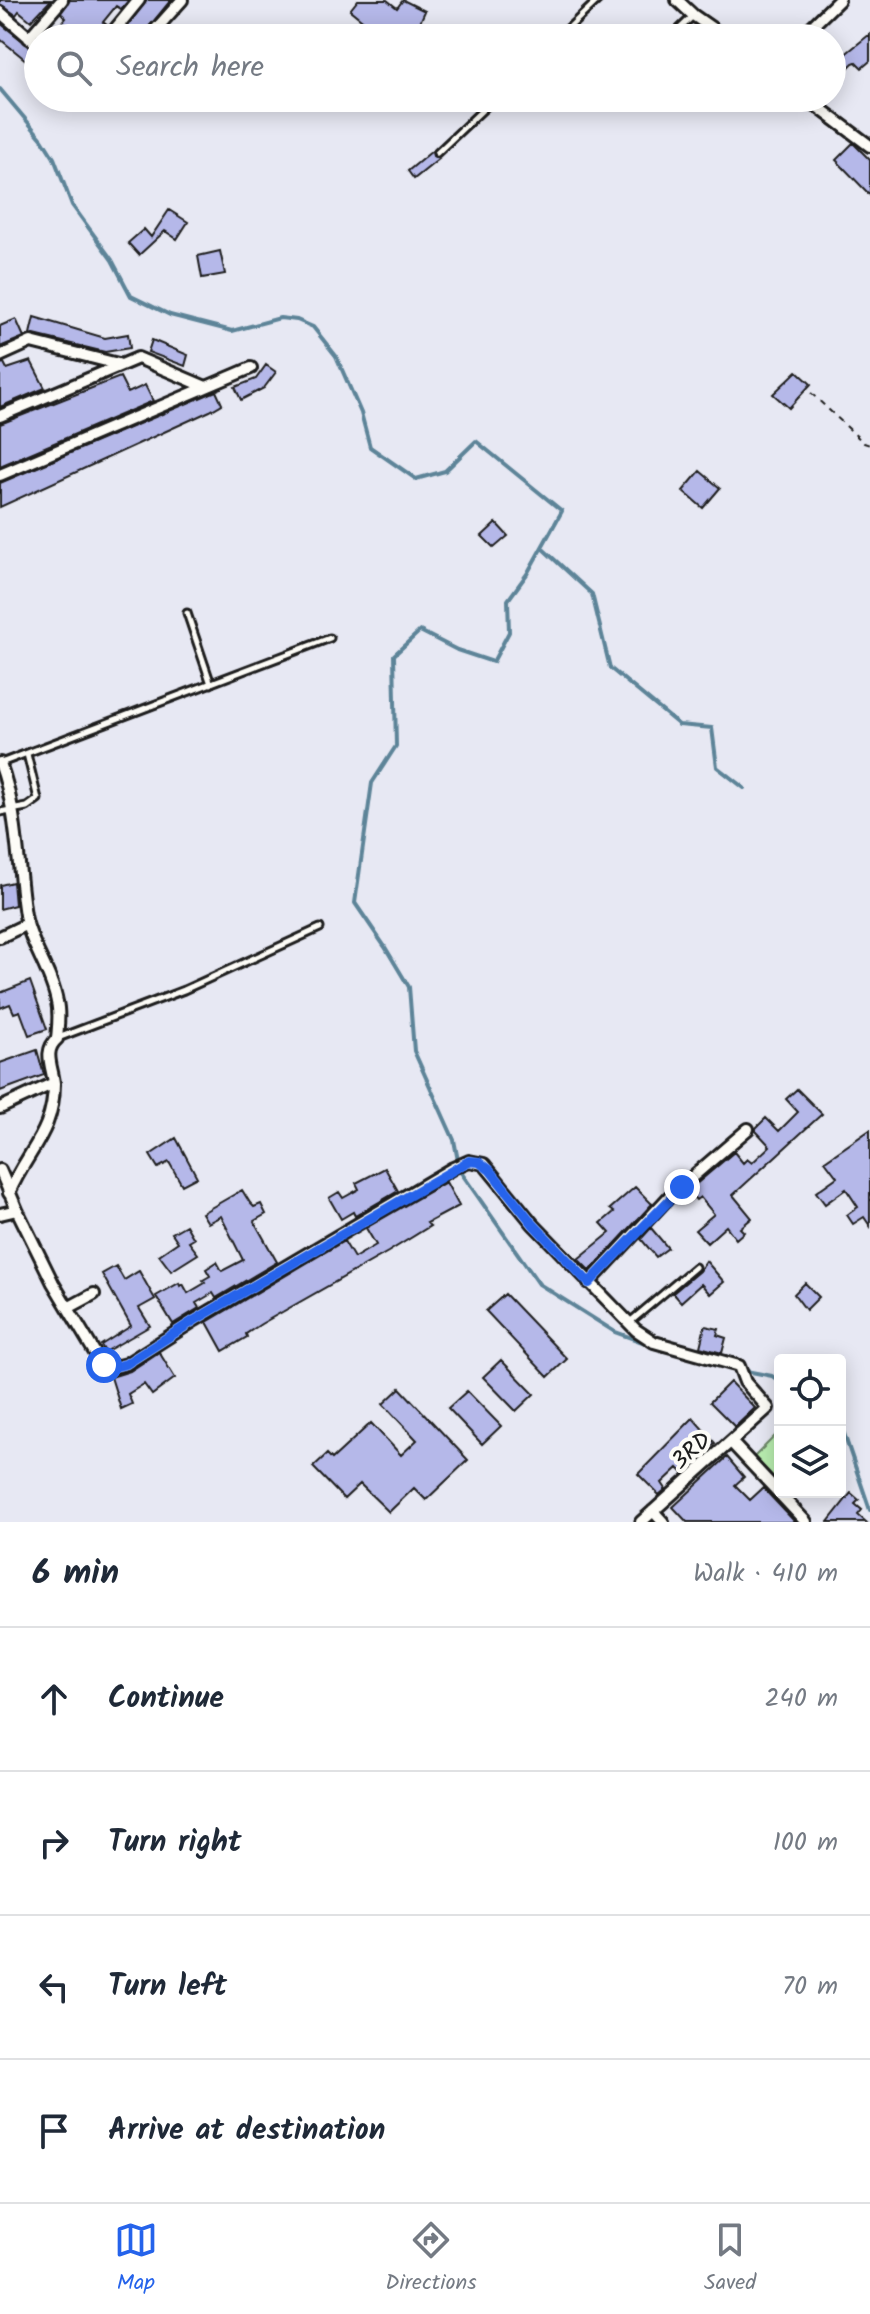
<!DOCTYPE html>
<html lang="en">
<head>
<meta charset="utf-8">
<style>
  :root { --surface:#fff; --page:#f6f6f7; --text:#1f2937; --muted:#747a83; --line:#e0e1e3; --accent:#2563eb }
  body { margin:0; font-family:Kalam,sans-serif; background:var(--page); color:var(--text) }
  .controls { position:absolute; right:24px; bottom:24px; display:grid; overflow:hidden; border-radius:8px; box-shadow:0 4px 20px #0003 }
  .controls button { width:72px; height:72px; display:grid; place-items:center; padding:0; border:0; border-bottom:2px solid var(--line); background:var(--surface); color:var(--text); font:40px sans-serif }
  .stop { position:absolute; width:24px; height:24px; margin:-18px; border:6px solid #2563eb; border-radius:50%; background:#fff }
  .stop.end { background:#2563eb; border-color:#fff; box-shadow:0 2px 8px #0008 }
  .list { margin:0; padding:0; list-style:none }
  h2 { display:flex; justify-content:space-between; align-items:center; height:104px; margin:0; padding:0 32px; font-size:34px }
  h2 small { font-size:26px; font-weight:400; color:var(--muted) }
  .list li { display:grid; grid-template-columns:52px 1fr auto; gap:24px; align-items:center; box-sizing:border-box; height:144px; padding:0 32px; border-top:2px solid var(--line) }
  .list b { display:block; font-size:30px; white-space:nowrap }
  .list em { font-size:26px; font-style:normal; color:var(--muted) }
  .icon { flex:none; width:44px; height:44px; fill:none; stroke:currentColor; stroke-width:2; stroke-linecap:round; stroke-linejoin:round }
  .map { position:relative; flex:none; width:870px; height:1522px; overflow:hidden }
  .search { position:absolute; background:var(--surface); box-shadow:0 4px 20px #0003; left:24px; right:24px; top:24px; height:88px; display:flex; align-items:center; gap:20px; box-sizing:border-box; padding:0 28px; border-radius:44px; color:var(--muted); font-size:30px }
  .sheet { height:680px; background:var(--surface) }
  nav { display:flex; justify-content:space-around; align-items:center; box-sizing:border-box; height:112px; border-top:2px solid var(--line); background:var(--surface); font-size:22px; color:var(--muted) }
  nav a { display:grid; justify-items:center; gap:4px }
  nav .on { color:var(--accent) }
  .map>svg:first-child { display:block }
</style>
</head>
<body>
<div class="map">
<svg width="870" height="1522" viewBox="0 0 870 1522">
  <rect width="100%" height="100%" fill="#e7e8f3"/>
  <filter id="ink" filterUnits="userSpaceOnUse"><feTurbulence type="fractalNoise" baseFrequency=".0125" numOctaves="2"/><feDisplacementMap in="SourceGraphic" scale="16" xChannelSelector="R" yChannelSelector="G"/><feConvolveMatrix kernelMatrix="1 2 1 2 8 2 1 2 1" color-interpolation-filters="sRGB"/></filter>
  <g filter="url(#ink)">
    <path fill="#b9eeb0" stroke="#6a8566" stroke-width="2" d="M778,1433L780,1435V1484L754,1457Z"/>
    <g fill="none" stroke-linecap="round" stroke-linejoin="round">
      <path stroke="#5d8498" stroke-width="4" d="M0,89L42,139L54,158L72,205L112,260L131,296L170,315L232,331L280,318L297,320L313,327L336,356L361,413L370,447L416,479L445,471L476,441L562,511L527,574L508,600L509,632L493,662L457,650L420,631L394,655L396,746L372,783L355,903L385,947L409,987L414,1051L454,1140L460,1171L539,1284L615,1332L651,1345
        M542,548L592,594L610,668L679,725L712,728L717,767L744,788
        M741,1370L772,1376L780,1382
        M840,1422L870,1510"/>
    </g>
    <path fill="#b5b8e9" stroke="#1c1c1c" stroke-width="2" d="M0,0H51L31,21L19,11L16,15L0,4Z
      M70,0H129L121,9L116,6L103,22L108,26L100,38H49L66,18L61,13Z
      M147,0H171L140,38H118Z
      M358,0H387L397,8L403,0L425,11L417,29L415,28L406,38H391L380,29L377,32L350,10Z
      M0,23L38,53V70L0,39Z
      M870,34V61L862,68L856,62L853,63L843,73L833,64Z
      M853,143L870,160V195L836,160Z
      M432,151L433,156L439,159L414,179L408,171Z
      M169,210L188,222L177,239L165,231L139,255L128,243L144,229L151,237Z
      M220,251L225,274L202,278L198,256Z
      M34,317L105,338L128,334L130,348L105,352L30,334Z
      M16,319L24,337L0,347V326Z
      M152,340L188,355L185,366L148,352Z
      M31,361L45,388L0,407V364L4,363L7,369Z
      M266,365L276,372L264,388L241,400L235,387L256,379Z
      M797,371L811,384L789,408L773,394Z
      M120,377L128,393L145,385L153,401L0,466V424Z
      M216,391L222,404L210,411L0,507V483Z
      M700,471L720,488L703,508L683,491Z
      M496,523L508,536L494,548L482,536Z
      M13,882L15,905L0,909V885Z
      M30,981L47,1029L29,1035L20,1011L14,1013L10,1004L0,1008V993Z
      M37,1050L44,1075L0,1091V1063Z
      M797,1089L822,1114L733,1195L752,1218L740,1228L744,1232L736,1239L726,1226L707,1243L695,1230L714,1214L700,1197L696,1200L688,1191L734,1152L743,1163L747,1159L752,1163L770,1146L756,1131V1128L766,1118L779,1131L798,1112L786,1099Z
      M870,1130V1226L864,1217L853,1224L847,1215L858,1207L846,1189L825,1204L816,1192L837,1177L825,1161Z
      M176,1138L197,1177L182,1185L169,1162L158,1168L150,1155Z
      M385,1168L398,1191L355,1216L353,1212L341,1219L329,1198L339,1192L343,1198L359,1189L356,1183Z
      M446,1182L459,1206L427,1223L430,1226L388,1252L261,1324L246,1334L247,1337L223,1351L207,1322L344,1241L354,1258L376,1245L366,1228Z
      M635,1187L652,1204L590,1271L578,1259L610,1233L601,1223L614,1212L610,1209Z
      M242,1190L250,1203L254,1207L261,1204L266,1214L254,1221L277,1262L216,1298L213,1293L196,1303L199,1308L173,1324L156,1296L179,1283L180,1286L183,1284L188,1293L205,1283L203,1280L210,1276L206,1269L217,1262L222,1271L243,1260L221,1216L208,1223L202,1213Z
      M186,1225L194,1239L189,1242L198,1254L171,1271L159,1255L178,1242L172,1233Z
      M651,1228L668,1248L656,1257L641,1239Z
      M706,1261L724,1282L710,1294L701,1284L681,1302L673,1293L699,1271Z
      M116,1266L124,1280L139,1271L155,1299L139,1308L150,1326L105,1352L101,1345L131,1326L102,1274Z
      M805,1283L819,1297L806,1310L794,1294Z
      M505,1294L567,1359L548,1377L486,1311Z
      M705,1326L719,1329L717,1335L726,1338L722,1353L700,1347Z
      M159,1352L175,1378L152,1395L144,1384L128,1394L132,1404L121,1409L111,1377L130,1371Z
      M501,1360L534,1394L516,1411L483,1377Z
      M730,1382L755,1408L735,1427L710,1402Z
      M400,1388L468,1460L426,1500L414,1488L389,1512L360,1484L344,1499L313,1467L327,1454L332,1459L371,1423L401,1455L417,1440L383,1404Z
      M467,1391L501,1426L482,1444L448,1408Z
      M693,1418L715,1443L691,1462L692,1464L683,1473L678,1468L662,1483L666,1489L659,1495L638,1474Z
      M727,1457L744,1477L735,1485L750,1500L763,1488L795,1522H687L673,1507Z
      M851,1493L859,1500L855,1504L862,1510L858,1515L866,1522H828Z"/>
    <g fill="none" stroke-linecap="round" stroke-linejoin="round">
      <defs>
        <path id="service" d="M558,38L598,0
          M670,38L693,16
          M437,153L495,98
          M187,613L211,684
          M1,763L330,638
          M0,812L27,807L38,799L27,754
          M58,1038L184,990L320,928
          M630,1322L695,1267"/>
        <path id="minor" d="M677,0L693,15L726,38
          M0,12L38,45
          M29,38L62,0
          M108,38L139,0
          M148,38L182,0
          M800,38L839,0
          M806,98L870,146
          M0,356L31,342L118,364
          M0,416L138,358L206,387
          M0,475L251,368
          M0,763C18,812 17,864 25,915C30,945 52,972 57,1002C60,1014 58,1026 57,1039C43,1051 52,1066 54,1083L0,1108
          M0,937L27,924
          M0,1170L17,1210
          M9,1193C28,1149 54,1133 54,1083
          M0,1214L17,1210L53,1283L98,1358L110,1368L126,1364L195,1320L453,1168L469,1161L484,1164L533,1224L636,1330L654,1342L739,1366L745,1382L768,1408L641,1522
          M589,1283L669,1197L748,1129
          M68,1308L94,1294
          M731,1442L806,1522
          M653,1511L663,1522"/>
      </defs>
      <use href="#service" stroke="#1c1c1c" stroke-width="11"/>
      <use href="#minor" stroke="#1c1c1c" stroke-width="16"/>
      <path stroke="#1c1c1c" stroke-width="2" stroke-dasharray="6 6" stroke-linecap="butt" d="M811,393L864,443L870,445"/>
      <use href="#service" stroke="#fdfcf7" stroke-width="5"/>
      <use href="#minor" stroke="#fdfcf7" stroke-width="10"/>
    </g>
  </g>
  <g fill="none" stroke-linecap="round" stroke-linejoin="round" filter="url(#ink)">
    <path stroke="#2563eb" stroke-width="10" d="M104,1365L110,1368L126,1364L195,1320L469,1161L479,1162L490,1170L533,1224L589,1283L682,1187"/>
  </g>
  <g text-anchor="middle" stroke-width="8" stroke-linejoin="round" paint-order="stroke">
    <g font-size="24" fill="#1c1c1c" stroke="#fdfcf7">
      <text transform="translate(691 1450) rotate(-41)" y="8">3RD</text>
    </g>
  </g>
</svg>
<div class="controls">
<button><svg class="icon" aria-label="locate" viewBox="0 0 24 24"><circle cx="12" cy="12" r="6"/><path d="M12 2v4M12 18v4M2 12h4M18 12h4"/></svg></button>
<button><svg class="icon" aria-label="layers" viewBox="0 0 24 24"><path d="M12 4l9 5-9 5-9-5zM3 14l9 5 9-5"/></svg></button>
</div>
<div class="stop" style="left:104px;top:1365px"></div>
<div class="stop end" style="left:682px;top:1187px"></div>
<div class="search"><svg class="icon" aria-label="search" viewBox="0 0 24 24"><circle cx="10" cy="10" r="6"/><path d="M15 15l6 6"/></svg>Search here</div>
</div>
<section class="sheet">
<h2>6 min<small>Walk · 410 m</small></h2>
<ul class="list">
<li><svg class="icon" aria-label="ahead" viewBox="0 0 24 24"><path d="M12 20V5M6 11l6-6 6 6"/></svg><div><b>Continue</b></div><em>240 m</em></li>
<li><svg class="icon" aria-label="right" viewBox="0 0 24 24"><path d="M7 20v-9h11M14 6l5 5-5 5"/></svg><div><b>Turn right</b></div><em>100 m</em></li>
<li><svg class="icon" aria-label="left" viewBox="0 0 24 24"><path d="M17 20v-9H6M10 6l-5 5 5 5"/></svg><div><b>Turn left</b></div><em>70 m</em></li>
<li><svg class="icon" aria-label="arrive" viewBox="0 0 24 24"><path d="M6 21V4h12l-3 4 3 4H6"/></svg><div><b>Arrive at destination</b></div></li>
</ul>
</section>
<nav>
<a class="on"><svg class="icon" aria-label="map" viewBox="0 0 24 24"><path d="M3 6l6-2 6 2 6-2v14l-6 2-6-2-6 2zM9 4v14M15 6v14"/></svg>Map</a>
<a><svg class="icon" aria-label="directions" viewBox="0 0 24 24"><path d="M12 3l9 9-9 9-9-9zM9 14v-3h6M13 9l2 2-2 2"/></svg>Directions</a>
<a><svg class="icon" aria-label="saved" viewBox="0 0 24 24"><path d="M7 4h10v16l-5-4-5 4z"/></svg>Saved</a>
</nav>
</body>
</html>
